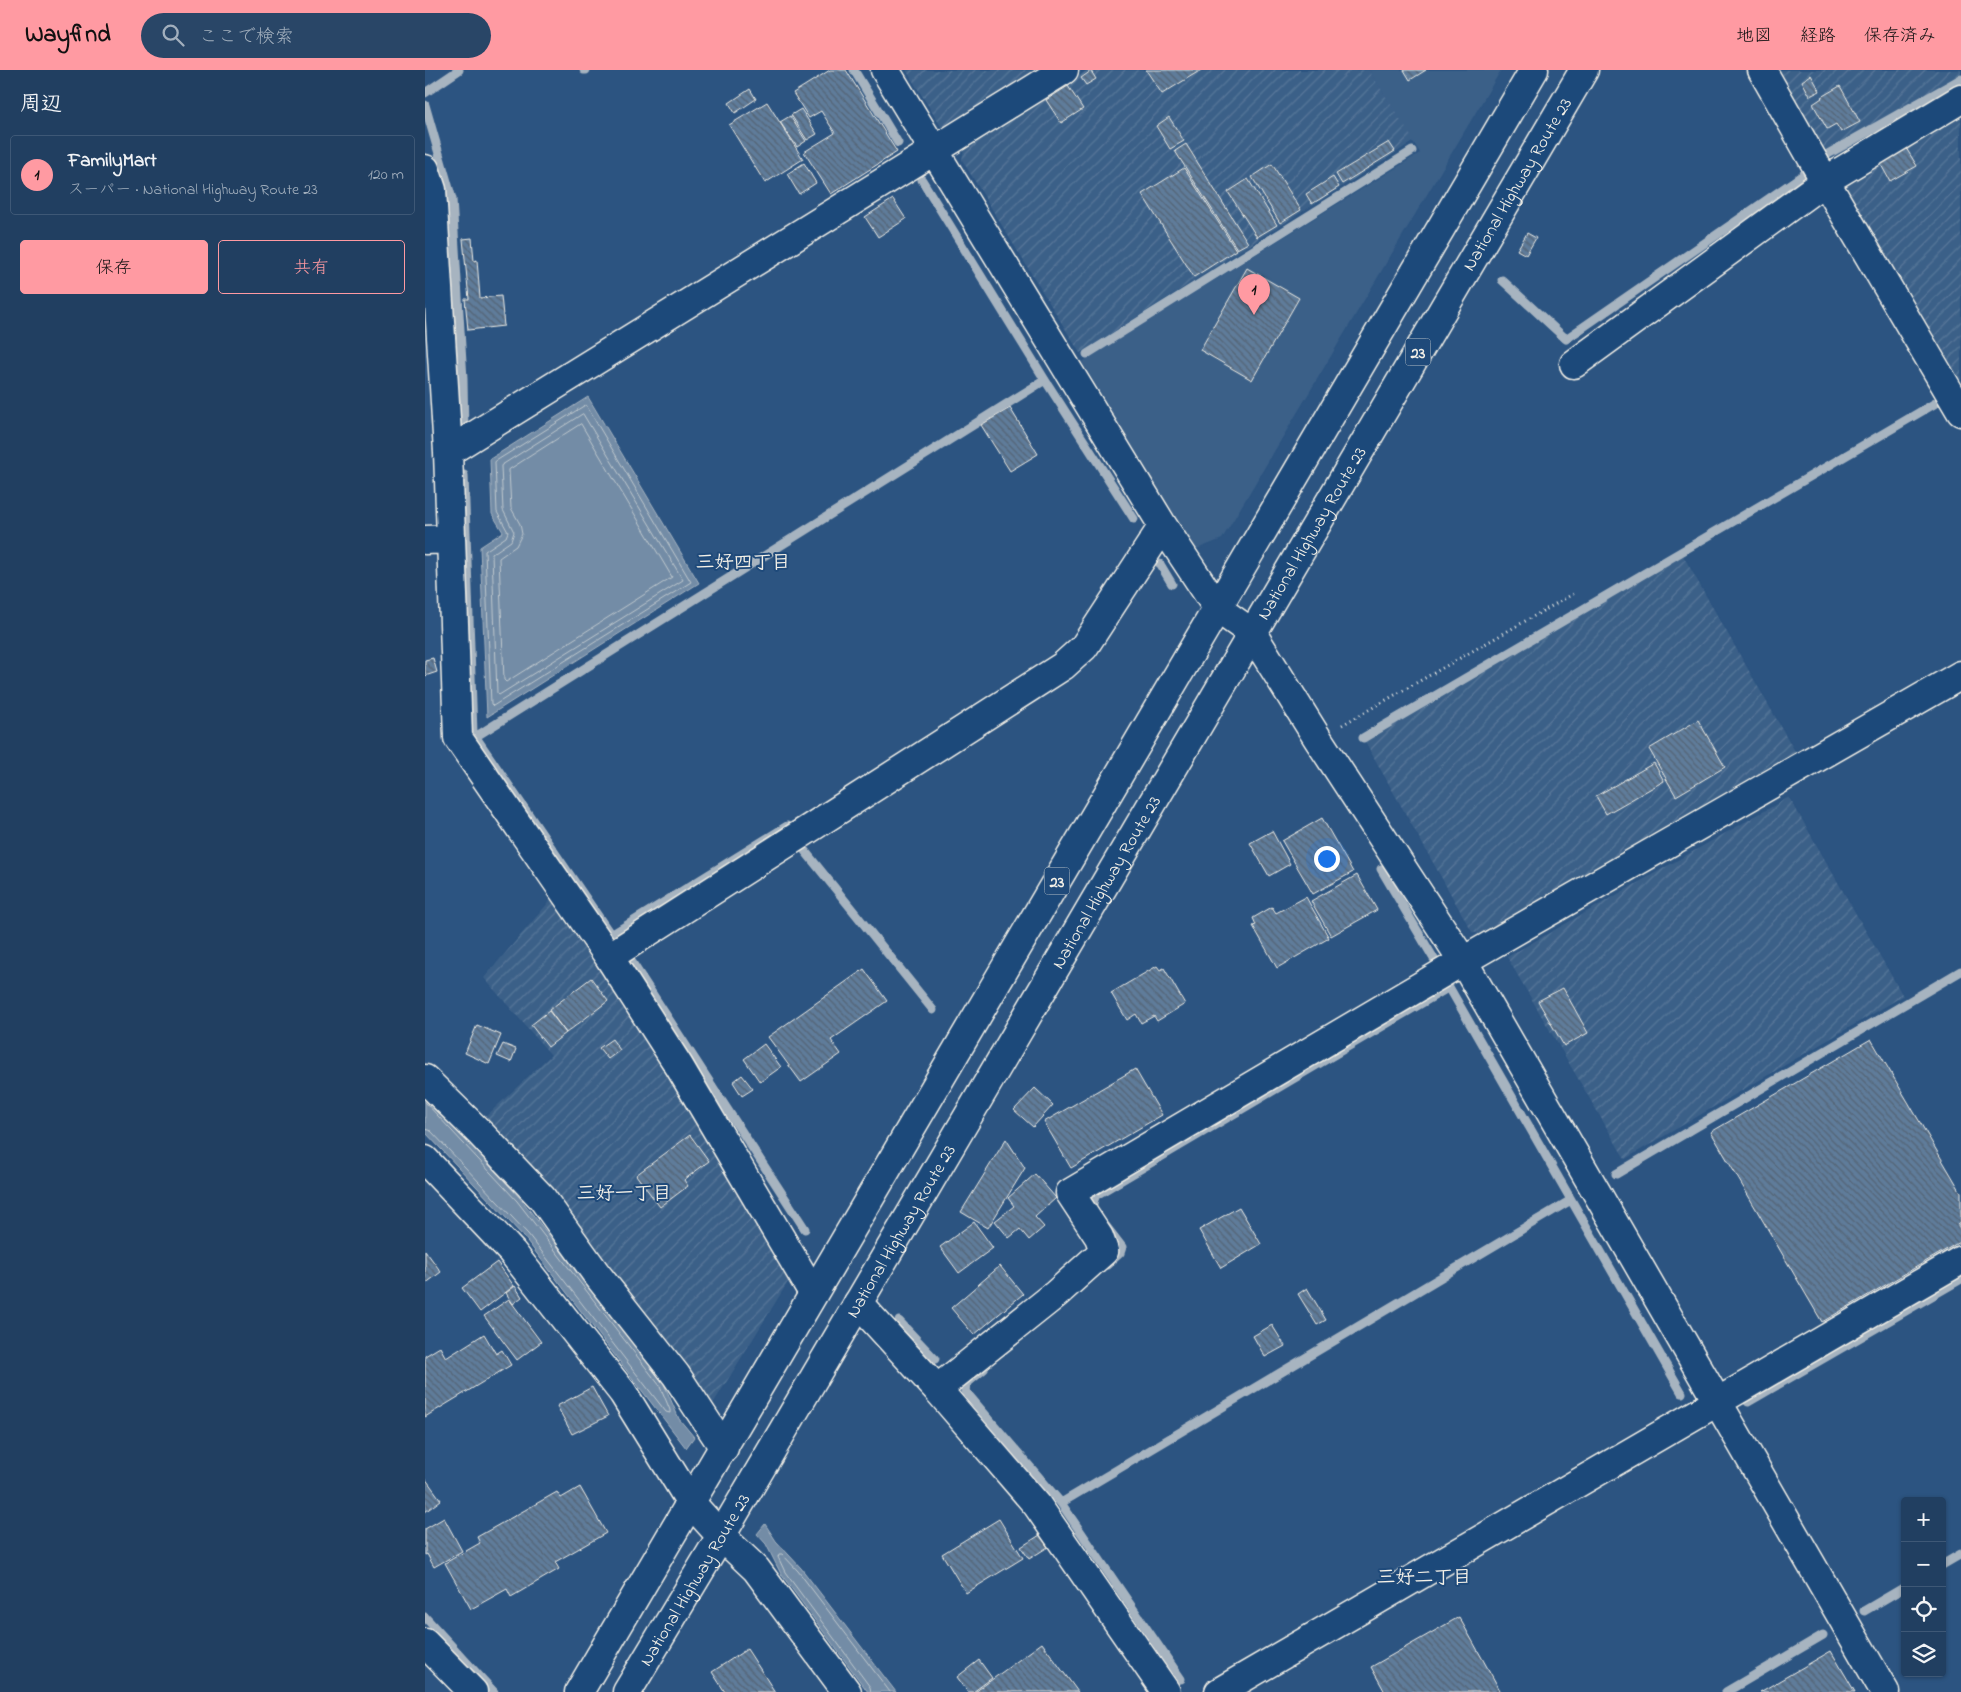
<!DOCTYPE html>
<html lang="ja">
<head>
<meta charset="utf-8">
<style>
  :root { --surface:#213f61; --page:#294667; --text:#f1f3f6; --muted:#a2afbd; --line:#3e5876; --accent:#ff9aa2 }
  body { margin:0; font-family:"Indie Flower","Klee One",sans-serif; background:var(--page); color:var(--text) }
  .controls { position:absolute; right:15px; bottom:15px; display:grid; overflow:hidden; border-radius:5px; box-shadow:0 1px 4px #0004 }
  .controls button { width:45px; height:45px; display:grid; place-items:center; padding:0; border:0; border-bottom:1px solid var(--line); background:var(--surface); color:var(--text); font:25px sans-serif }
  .you { position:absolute; left:901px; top:788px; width:18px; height:18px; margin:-12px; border:4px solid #fff; border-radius:50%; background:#1a73e8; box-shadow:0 0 0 8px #1a73e833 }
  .badge { display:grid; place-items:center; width:32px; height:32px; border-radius:50%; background:var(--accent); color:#111; font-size:16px; font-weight:700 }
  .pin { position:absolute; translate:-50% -41px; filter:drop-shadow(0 1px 2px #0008) }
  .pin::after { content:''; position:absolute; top:26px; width:18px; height:15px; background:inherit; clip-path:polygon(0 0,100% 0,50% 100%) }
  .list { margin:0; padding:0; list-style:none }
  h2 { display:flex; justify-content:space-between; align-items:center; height:65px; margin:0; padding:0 20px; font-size:21px }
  h2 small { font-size:16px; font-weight:400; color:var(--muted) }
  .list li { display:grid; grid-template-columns:32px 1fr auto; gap:15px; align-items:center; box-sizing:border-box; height:80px; margin:0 10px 10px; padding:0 10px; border:1px solid var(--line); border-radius:5px }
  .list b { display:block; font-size:19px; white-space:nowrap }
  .list p { margin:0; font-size:16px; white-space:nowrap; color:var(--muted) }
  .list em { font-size:16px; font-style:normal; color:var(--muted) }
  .actions { display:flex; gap:10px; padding:15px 20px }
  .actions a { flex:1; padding:11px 0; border:1px solid var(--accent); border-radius:5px; text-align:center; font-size:18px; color:var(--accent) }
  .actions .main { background:var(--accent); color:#111 }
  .icon { flex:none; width:28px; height:28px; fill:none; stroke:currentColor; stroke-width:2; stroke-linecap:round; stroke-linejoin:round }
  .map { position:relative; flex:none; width:1536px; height:1622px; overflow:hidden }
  header { display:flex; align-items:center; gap:30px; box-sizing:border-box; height:70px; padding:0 25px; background:var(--accent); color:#111 }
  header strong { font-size:24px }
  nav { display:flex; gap:28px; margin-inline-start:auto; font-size:18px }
  .search { width:350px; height:45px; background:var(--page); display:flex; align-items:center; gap:12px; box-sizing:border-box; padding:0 18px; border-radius:28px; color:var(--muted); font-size:19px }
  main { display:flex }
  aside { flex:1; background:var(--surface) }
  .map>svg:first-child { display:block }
</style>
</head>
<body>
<header>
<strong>Wayfind</strong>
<div class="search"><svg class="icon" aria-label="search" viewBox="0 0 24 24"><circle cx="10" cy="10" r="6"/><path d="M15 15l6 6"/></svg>ここで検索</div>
<nav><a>地図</a><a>経路</a><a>保存済み</a></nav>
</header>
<main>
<aside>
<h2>周辺<small></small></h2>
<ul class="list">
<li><span class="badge">1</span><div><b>FamilyMart</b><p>スーパー · National Highway Route 23</p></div><em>120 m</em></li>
</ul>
<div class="actions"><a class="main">保存</a><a>共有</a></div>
</aside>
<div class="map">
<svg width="1536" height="1622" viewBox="0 0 1536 1622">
  <defs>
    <pattern id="industrial-furrows" width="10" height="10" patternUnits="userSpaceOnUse" patternTransform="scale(1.25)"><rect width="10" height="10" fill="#3b6088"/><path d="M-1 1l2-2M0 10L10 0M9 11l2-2" fill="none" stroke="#587799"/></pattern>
    <pattern id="building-back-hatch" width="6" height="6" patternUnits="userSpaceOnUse" patternTransform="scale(1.25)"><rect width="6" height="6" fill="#5e7b9a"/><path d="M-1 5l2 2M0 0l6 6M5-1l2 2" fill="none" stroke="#556474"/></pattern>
  </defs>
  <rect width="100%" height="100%" fill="#2c5481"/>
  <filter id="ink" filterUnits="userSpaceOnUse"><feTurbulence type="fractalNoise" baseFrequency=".02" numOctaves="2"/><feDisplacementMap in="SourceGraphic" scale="10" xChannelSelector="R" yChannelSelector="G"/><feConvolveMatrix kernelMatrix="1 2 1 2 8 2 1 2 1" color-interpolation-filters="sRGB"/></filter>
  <g filter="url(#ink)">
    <path fill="#3b6088" d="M944,0H1076L797,469L769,480L657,292L995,83Z"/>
    <path fill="url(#industrial-furrows)" d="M481,0H610L517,58Z
      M663,0H944L989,71L655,283L537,90L539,79Z
      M1355,0H1536V6L1399,84Z
      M1536,39V309L1532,311L1414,110Z
      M1256,482L1372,685L1058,865L1047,862L938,668Z
      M1364,727L1478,926L1200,1089L1082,887Z
      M130,825L248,1002L366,1207L286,1337L55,1052L126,985L59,908Z"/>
    <path fill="#738ca6" stroke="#a7b4c0" d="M163,327L274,513L62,647L55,477L78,462L67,444L65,389Z
      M0,1025L95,1128L239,1314L254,1349L269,1367L261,1378L99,1167L0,1062Z
      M340,1454L351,1471L376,1498L471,1622H443L356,1504L341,1474L332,1464Z"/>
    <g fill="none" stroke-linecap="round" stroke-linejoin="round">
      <path stroke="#c0c9ce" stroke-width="1" d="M161,335L266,512L68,636L66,634L60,481L81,467L83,462L72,442L70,392Z
        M158,344L258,510L74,625L72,623L67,484L86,471L89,462L78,440L76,396Z
        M156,354L247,507L81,612L79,610L74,488L91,476L97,464L95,454L86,438L84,400Z
        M0,1032L92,1131L235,1316L245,1340V1343L241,1342L103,1164L6,1061L0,1059
        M446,1622L445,1617L360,1502L353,1487L354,1484H357L373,1501L465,1622"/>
      <path stroke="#a7b4c0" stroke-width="9" d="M159,0H161
        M429,0L473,73
        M0,23L34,0
        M0,35L27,129L38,309L39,361
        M1403,84L1536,9
        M497,110L620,310L709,449
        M1077,210L1141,269L1378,105
        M662,284L987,81
        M39,405L48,663L186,865L362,756
        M735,494L747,514
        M50,667L620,310
        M938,668L1514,331
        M380,781L508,940
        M956,799L1009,889
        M206,891L380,1159
        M1191,1104L1536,901
        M670,1143C666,1138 668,1131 671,1125L1024,917L1257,1323
        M680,1155L697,1177L695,1183L682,1195
        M474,1251L510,1289
        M559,1299L541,1314L540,1321L636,1433L756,1609
        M1323,1332L1536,1209
        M636,1433L1146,1130
        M1517,1495L1536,1484
        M1439,1541L1480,1517
        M0,1547L69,1622
        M1301,1622L1398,1565"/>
    </g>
    <path fill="url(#building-back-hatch)" stroke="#f4f1e8" d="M405,0H421L472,82L406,124L379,82L410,63L396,41L384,48L368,23Z
      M721,0H776L737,24Z
      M979,0H1001L985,10Z
      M666,1L671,9L661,15L656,8Z
      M1386,5L1395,21L1385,26L1377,11Z
      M643,16L658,39L636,53L621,30Z
      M1415,16L1435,52L1416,62L1411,54L1402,59L1388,34L1397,28L1396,27Z
      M325,19L331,29L310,43L304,33Z
      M342,32L378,89L340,113L304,55Z
      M376,39L392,64L382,70L366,45Z
      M365,46L381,71L372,77L355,52Z
      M744,47L759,71L745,79L731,56Z
      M964,72L970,81L917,114L911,104Z
      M761,74L823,173L812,179L750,81Z
      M1481,78L1492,96L1465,111L1455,93Z
      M379,93L391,113L374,124L362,104Z
      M847,94L876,140L855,153L827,107Z
      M759,98L811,180L769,207L717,124Z
      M908,107L914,117L887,134L881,124Z
      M823,109L852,155L832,167L803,122Z
      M468,129L481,149L453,167L440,147Z
      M1102,163L1111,168L1101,185L1092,180Z
      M47,168L49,191L52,190L55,228L76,226L79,256L43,260L40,229H44L38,169Z
      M822,198L874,228L827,310L775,280Z
      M585,338L613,384L585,401L556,355Z
      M8,588L12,602L0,606V590Z
      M1273,650L1300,697L1251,726L1224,679Z
      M1229,693L1239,711L1181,744L1171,726Z
      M897,748L928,802L888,824L857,771Z
      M847,761L865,794L844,806L825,773Z
      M932,805L952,840L906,866L886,831Z
      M881,827L904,868L852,898L828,856L831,855L828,848L847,837L851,843Z
      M732,896L735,900L739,898L760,934L732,951L729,946L716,953L711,944L702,950L686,923Z
      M439,899L462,931L406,970L416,984L376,1012L343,967Z
      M166,908L183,931L141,963L124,940Z
      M1138,918L1163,963L1139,976L1113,931Z
      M124,941L141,963L123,977L106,955Z
      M52,955L76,965L64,994L40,983Z
      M187,969L195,980L183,989L174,978Z
      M1446,969L1536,1122V1153L1533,1155L1536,1161V1171L1397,1252L1286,1062Z
      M78,974L91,979L86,992L72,986Z
      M339,974L356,997L335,1012L319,989Z
      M710,999L737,1045L646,1098L619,1052Z
      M317,1005L328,1019L317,1026L308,1012Z
      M610,1018L628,1035L608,1057L589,1040Z
      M265,1065L284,1091L259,1110L263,1116L235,1137L211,1105Z
      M581,1069L600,1098L563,1158L536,1142Z
      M610,1104L631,1128L610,1147L619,1157L604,1170L595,1159L584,1168L570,1151L589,1136L583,1128Z
      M814,1137L836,1174L796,1198L774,1160Z
      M549,1152L568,1178L534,1203L515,1177Z
      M0,1180L16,1202L0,1214Z
      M72,1192L89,1216L55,1242L37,1218Z
      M575,1196L598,1224L549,1265L526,1238Z
      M90,1216L97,1227L88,1234L81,1223Z
      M882,1218L901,1250L892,1255L873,1224Z
      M84,1229L116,1272L92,1290L59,1246Z
      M847,1255L860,1276L840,1287L828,1266Z
      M59,1264L71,1284L77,1280L86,1295L0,1347V1286L15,1277L21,1288Z
      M167,1317L183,1346L147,1364L132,1336Z
      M0,1408L16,1430L0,1442Z
      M155,1417L181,1463L130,1492L134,1499L86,1527L82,1519L46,1539L20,1493L55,1473L52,1467L132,1422L136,1428Z
      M19,1448L37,1481L9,1497L2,1484L0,1485V1459Z
      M574,1449L598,1488L541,1523L517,1484Z
      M615,1465L623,1477L604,1489L596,1477Z
      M1034,1547L1076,1622H960L946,1597Z
      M617,1573L653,1622H550Z
      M322,1579L350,1622H300L287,1602Z
      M1406,1581L1430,1622H1335Z
      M554,1590L567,1608L548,1622H543L532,1607Z"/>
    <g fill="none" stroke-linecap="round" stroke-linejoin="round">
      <defs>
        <path id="minor" d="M460,0L738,456L793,539L827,563L893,669L1038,891L1460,1622
          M1337,0L1400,111L1536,342
          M0,99L7,120L23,382L33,668L184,887L254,996L388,1223
          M1149,294L1400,111L1536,29
          M23,382L639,0
          M0,470L26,469
          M184,887L638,596L659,577L738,456
          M0,1009L56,1064L117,1128L170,1202L251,1305L299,1378
          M0,1090L87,1182L198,1323L266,1433L296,1466L331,1499L422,1622
          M433,1233L512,1319L612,1435L741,1622
          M512,1319L631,1224L679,1181L674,1167L645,1123L1038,891L1536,605
          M0,1573L48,1622
          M794,1622L1536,1190"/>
        <g id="highway">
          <path d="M154,1622L1109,0"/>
          <path id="s1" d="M202,1622L296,1466L1159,0"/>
        </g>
      </defs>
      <use href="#minor" stroke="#f4f1e8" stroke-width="31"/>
      <use href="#highway" stroke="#f4f1e8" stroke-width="31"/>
      <path stroke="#f4f1e8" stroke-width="3" stroke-dasharray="1 4" stroke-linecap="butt" d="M917,655L1148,524"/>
      <use href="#minor" stroke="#1f4a7a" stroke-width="28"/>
      <use href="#highway" stroke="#1f4a7a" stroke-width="28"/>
    </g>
  </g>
  <g text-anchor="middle" stroke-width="4" stroke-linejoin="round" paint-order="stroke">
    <g fill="#1f4a7a" stroke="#b4bfc7" stroke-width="1">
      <rect x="980.5" y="268.5" width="25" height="27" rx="4"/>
      <rect x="619.5" y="797.5" width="25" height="27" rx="4"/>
    </g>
    <g font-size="16" font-weight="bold" fill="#f4f1e8">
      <text x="993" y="288">23</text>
      <text x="632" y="817">23</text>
    </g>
    <g font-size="18" fill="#f4f1e8" stroke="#1f4a7a">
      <text dy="6" stroke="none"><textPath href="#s1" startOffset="1751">National Highway Route 23</textPath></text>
      <text dy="6" stroke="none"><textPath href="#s1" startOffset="1346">National Highway Route 23</textPath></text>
      <text dy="6" stroke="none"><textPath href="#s1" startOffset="941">National Highway Route 23</textPath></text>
      <text dy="6" stroke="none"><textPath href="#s1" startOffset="536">National Highway Route 23</textPath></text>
      <text dy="6" stroke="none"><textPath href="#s1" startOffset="131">National Highway Route 23</textPath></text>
    </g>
    <g font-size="19" font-weight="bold" fill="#f4f1e8" stroke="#1f4a7a">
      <text x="318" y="498">三好四丁目</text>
      <text x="199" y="1129">三好一丁目</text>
      <text x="999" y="1513">三好二丁目</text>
    </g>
  </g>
</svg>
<div class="controls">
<button>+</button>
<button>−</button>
<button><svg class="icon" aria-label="locate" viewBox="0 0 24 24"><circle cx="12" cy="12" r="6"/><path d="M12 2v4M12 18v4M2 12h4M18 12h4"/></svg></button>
<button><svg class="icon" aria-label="layers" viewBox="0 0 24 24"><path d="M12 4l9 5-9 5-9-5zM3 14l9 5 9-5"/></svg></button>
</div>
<div class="you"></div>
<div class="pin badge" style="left:829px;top:245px">1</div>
</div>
</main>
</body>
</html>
